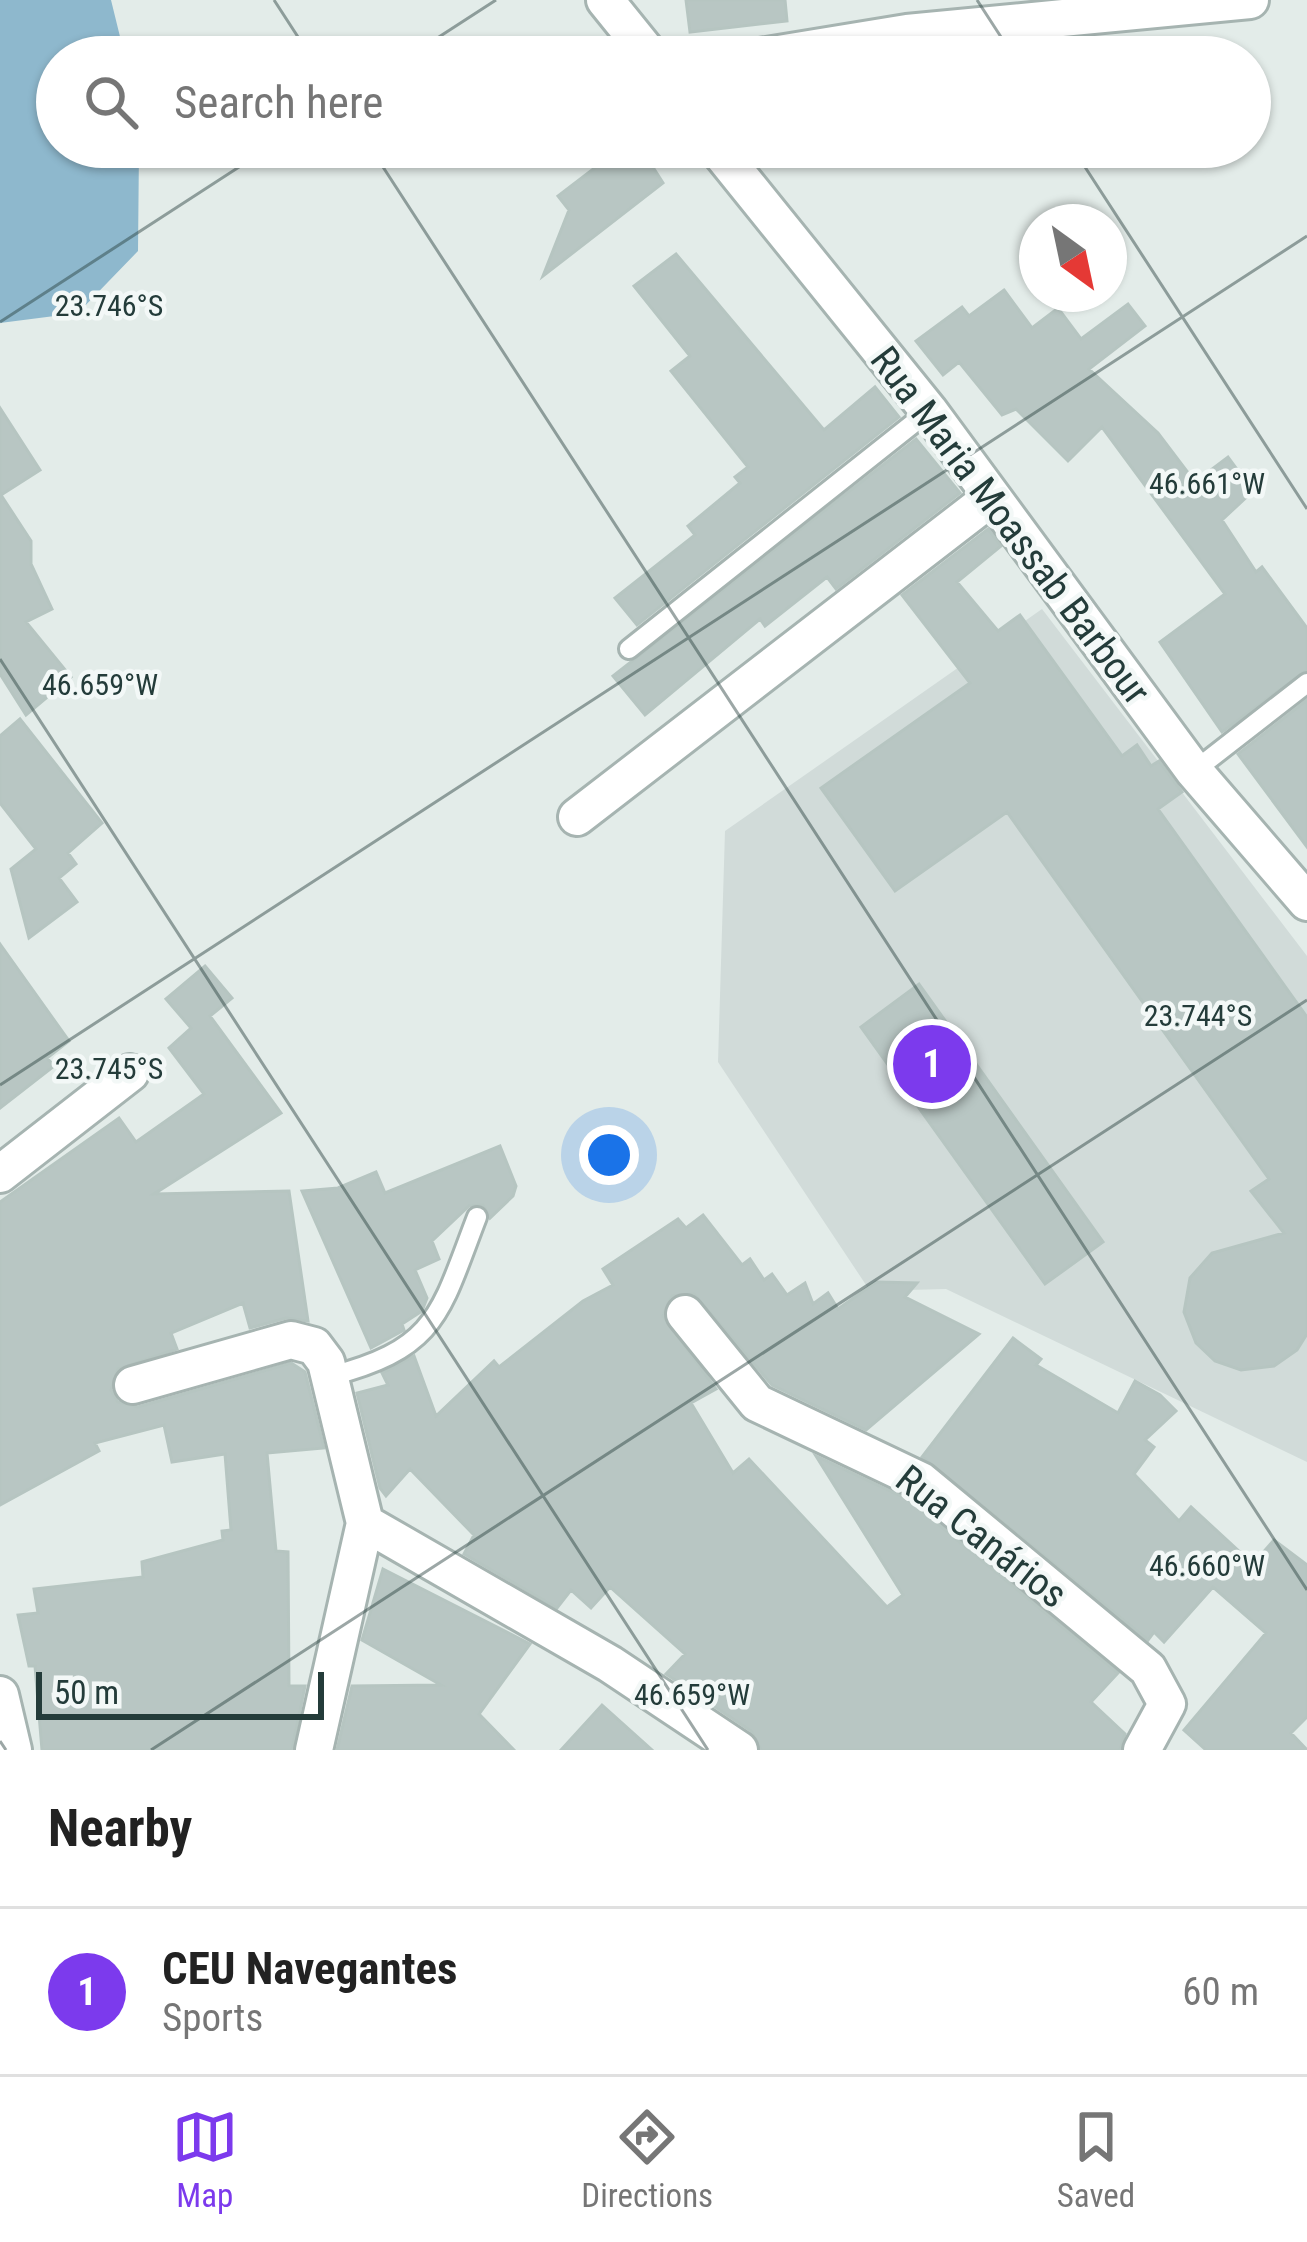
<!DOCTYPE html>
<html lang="en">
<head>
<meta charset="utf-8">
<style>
  :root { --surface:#fff; --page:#f2f2f2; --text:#222; --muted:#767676; --line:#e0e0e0; --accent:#7c3aed }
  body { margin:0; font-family:"Roboto Condensed",sans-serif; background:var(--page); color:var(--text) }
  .compass { position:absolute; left:1019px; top:204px; width:108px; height:108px; border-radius:50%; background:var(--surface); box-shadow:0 3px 9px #0004; rotate:147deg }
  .scale { position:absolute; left:36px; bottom:30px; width:288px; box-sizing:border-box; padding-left:12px; border:6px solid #243c3a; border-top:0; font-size:33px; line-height:42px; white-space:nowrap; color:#243c3a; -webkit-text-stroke:9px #f3f8f7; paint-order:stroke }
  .you { position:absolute; left:609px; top:1155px; width:42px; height:42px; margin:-30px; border:9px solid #fff; border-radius:50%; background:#1a73e8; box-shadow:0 0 0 18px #1a73e833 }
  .badge { display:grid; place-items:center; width:78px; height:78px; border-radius:50%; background:var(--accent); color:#fff; font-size:39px; font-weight:700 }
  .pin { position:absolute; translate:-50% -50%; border:6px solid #fff; box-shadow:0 3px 12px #0006 }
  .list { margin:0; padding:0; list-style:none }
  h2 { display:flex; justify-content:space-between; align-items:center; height:156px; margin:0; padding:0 48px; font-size:51px }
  h2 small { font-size:39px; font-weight:400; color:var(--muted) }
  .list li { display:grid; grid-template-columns:78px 1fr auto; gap:36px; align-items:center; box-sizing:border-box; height:168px; padding:0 48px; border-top:3px solid var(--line) }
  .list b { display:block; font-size:45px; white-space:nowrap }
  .list p { margin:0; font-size:39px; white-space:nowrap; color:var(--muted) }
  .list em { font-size:39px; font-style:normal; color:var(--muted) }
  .icon { flex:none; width:66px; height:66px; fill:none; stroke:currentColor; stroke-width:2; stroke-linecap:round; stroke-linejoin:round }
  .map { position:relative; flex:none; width:1307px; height:1750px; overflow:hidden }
  .search { position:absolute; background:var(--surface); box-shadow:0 3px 9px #0004; left:36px; right:36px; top:36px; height:132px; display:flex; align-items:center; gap:30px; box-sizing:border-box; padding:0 42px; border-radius:66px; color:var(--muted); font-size:45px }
  .sheet { height:324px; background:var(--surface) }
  nav { display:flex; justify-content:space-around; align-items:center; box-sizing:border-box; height:168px; border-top:3px solid var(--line); background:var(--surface); font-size:33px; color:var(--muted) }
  nav a { display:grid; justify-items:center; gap:6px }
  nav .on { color:var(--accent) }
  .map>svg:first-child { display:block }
</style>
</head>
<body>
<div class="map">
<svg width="1307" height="1750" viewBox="0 0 1307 1750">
  <rect width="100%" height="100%" fill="#e3ece9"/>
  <path fill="#d1dbd9" d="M1042,609L1307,956V1462L946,1289L870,1291L718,1062L725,831Z"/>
  <path fill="#8eb8cd" d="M0,0H111L125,57H57V147H139L138,251L78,313L0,323Z"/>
  <path fill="#b8c6c3" stroke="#b6c5c1" stroke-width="3" d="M686,0H785L787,21L690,32Z
    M622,147H640L663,183L543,276L569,210L558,196Z
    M676,254L824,430L875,387L899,417L637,625L615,598L695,535L688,526L740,483L735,477L748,467L671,371L690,356L634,286Z
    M1004,290L1032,328L1058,308L1081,339L1128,304L1145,326L1089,369L1158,433L1195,482L1228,457L1253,491L1222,520L1256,572L1262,567L1307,628V670L1222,732L1160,642L1225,594L1102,427L1068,461L1016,409L1002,415L959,362L943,375L916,341L962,307L969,316Z
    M0,408L40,470L1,495L31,541V564L52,609L26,622L71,677L26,715L0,674Z
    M916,439L960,493L836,589L827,577L765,626L760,619L645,715L613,676Z
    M988,529L1001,546L957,582L998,631L1020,615L1122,756L1137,745L1151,766L1159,761L1182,792L1158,809L1307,1017V1334L1297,1350L1274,1366L1241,1370L1215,1361L1196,1343L1184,1312L1190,1278L1212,1253L1284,1233L1251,1191L1269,1179L1007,812L895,891L821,788L970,683L902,595Z
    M1307,700V847L1238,754Z
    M20,719L102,823L68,853L76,864L59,878L77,902L29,938L11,869L36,849L0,803V736Z
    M0,944L69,1041L47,1058L54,1066L0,1108Z
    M205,966L232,998L210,1016L281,1113L154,1194L289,1191L308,1321L286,1318L250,1328L243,1303L171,1333L177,1349L118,1369L111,1390L118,1402L138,1407L291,1363L305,1372L324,1448L267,1453L276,1551L288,1552L289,1686H305L292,1750H42L35,1666H29L18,1615L38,1613L34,1589L143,1577L142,1562L223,1540L222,1531L231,1530L225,1454L172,1462L164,1425L95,1443L99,1451L0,1505V1202L119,1118L136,1142L204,1094L169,1048L191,1028L166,999Z
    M919,984L1103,1242L1045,1284L861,1027Z
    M500,1146L516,1186L513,1196L490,1218L483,1205L469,1206L432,1241L439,1259L415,1270L427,1298L422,1311L402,1324L404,1330L371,1348L302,1191L338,1188L376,1172L385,1193Z
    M703,1215L742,1265L750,1259L764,1280L772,1274L787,1295L805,1283L813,1304L828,1293L838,1309L876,1282L917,1283L905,1297L979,1334L866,1430L772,1385L694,1294L672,1296L663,1316L716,1389L691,1403L733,1473L749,1459L887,1607L903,1595L816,1456L909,1500L1118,1673L1091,1702L1125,1734L1120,1750H761L751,1731L666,1674L685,1654L610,1587L591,1608L571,1590L557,1608L464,1554L474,1535L410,1469L386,1496L380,1488L357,1393L388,1385L382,1373L414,1356L436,1416L494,1361L499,1367L583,1301L613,1285L603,1269L678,1219L686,1228Z
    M1013,1338L1041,1359L1036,1365L1118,1413L1135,1381L1160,1395L1176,1411L1145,1440L1154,1447L1134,1474L1179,1521L1191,1507L1253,1564L1274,1540L1307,1565V1717L1291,1733L1307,1750H1206L1184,1730L1266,1633L1213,1587L1164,1642L1154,1632L1148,1640L922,1457Z
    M383,1569L530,1644L479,1714L514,1750H337L352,1686L441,1685L362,1640Z
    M602,1705L652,1750H561Z"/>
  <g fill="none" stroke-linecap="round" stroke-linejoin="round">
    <defs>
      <path id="lane" d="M629,649L929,411
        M1194,771L1307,683
        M331,1376C438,1348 440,1313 477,1217"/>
      <path id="street" d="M605,0L651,57
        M760,57L907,33L1250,0
        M716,147L929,411L1194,771L1307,902
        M577,817L992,497
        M0,1174L130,1073
        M685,1314L757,1403L921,1481L1148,1669L1167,1704L1142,1750
        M133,1385L291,1340L314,1346L326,1362L365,1523L314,1750
        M365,1523L610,1664L739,1750
        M0,1695L13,1750"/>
    </defs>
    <use href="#lane" stroke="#a6b4b1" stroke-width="24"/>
    <use href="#street" stroke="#a6b4b1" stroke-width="42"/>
    <use href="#lane" stroke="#fff" stroke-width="18"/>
    <use href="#street" stroke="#fff" stroke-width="36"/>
  </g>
  <path fill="none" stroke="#243c3a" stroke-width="3" stroke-opacity="0.45" d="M274,0L311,57M977,0L1014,57M408,57L496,0M370,147L1307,1590M1072,147L1307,509M0,322L270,147M0,659L708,1750M0,1085L1307,236M0,1741L6,1750M151,1750L1307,1000"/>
  <g text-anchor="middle" stroke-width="9" stroke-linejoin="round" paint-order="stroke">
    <g font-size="39" fill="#243c3a" stroke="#f3f8f7">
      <text transform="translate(1011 525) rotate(53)" y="14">Rua Maria Moassab Barbour</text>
      <text transform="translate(982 1536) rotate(38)" y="14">Rua Canários</text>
    </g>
  </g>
  <g font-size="30" text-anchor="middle" fill="#243c3a" stroke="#f3f8f7" stroke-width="9" stroke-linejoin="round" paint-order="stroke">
    <text x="109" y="316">23.746°S</text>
    <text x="1207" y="494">46.661°W</text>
    <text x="100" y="695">46.659°W</text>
    <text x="1198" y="1026">23.744°S</text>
    <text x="109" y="1079">23.745°S</text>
    <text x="1207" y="1576">46.660°W</text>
    <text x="692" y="1705">46.659°W</text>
  </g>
</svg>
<svg class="compass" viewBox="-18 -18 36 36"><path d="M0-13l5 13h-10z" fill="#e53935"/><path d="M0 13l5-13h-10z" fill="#767676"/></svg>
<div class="scale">50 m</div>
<div class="you"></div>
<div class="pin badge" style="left:932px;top:1064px">1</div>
<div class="search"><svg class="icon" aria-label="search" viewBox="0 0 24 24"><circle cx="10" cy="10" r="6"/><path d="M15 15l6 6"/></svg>Search here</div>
</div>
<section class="sheet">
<h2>Nearby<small></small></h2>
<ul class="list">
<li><span class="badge">1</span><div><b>CEU Navegantes</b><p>Sports</p></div><em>60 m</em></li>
</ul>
</section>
<nav>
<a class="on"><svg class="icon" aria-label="map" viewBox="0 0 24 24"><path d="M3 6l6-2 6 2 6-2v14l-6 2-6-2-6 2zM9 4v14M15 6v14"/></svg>Map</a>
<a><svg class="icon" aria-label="directions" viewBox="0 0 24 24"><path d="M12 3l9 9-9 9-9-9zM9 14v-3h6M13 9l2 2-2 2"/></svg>Directions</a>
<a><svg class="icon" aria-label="saved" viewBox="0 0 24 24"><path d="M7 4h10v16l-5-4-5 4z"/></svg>Saved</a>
</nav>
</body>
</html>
